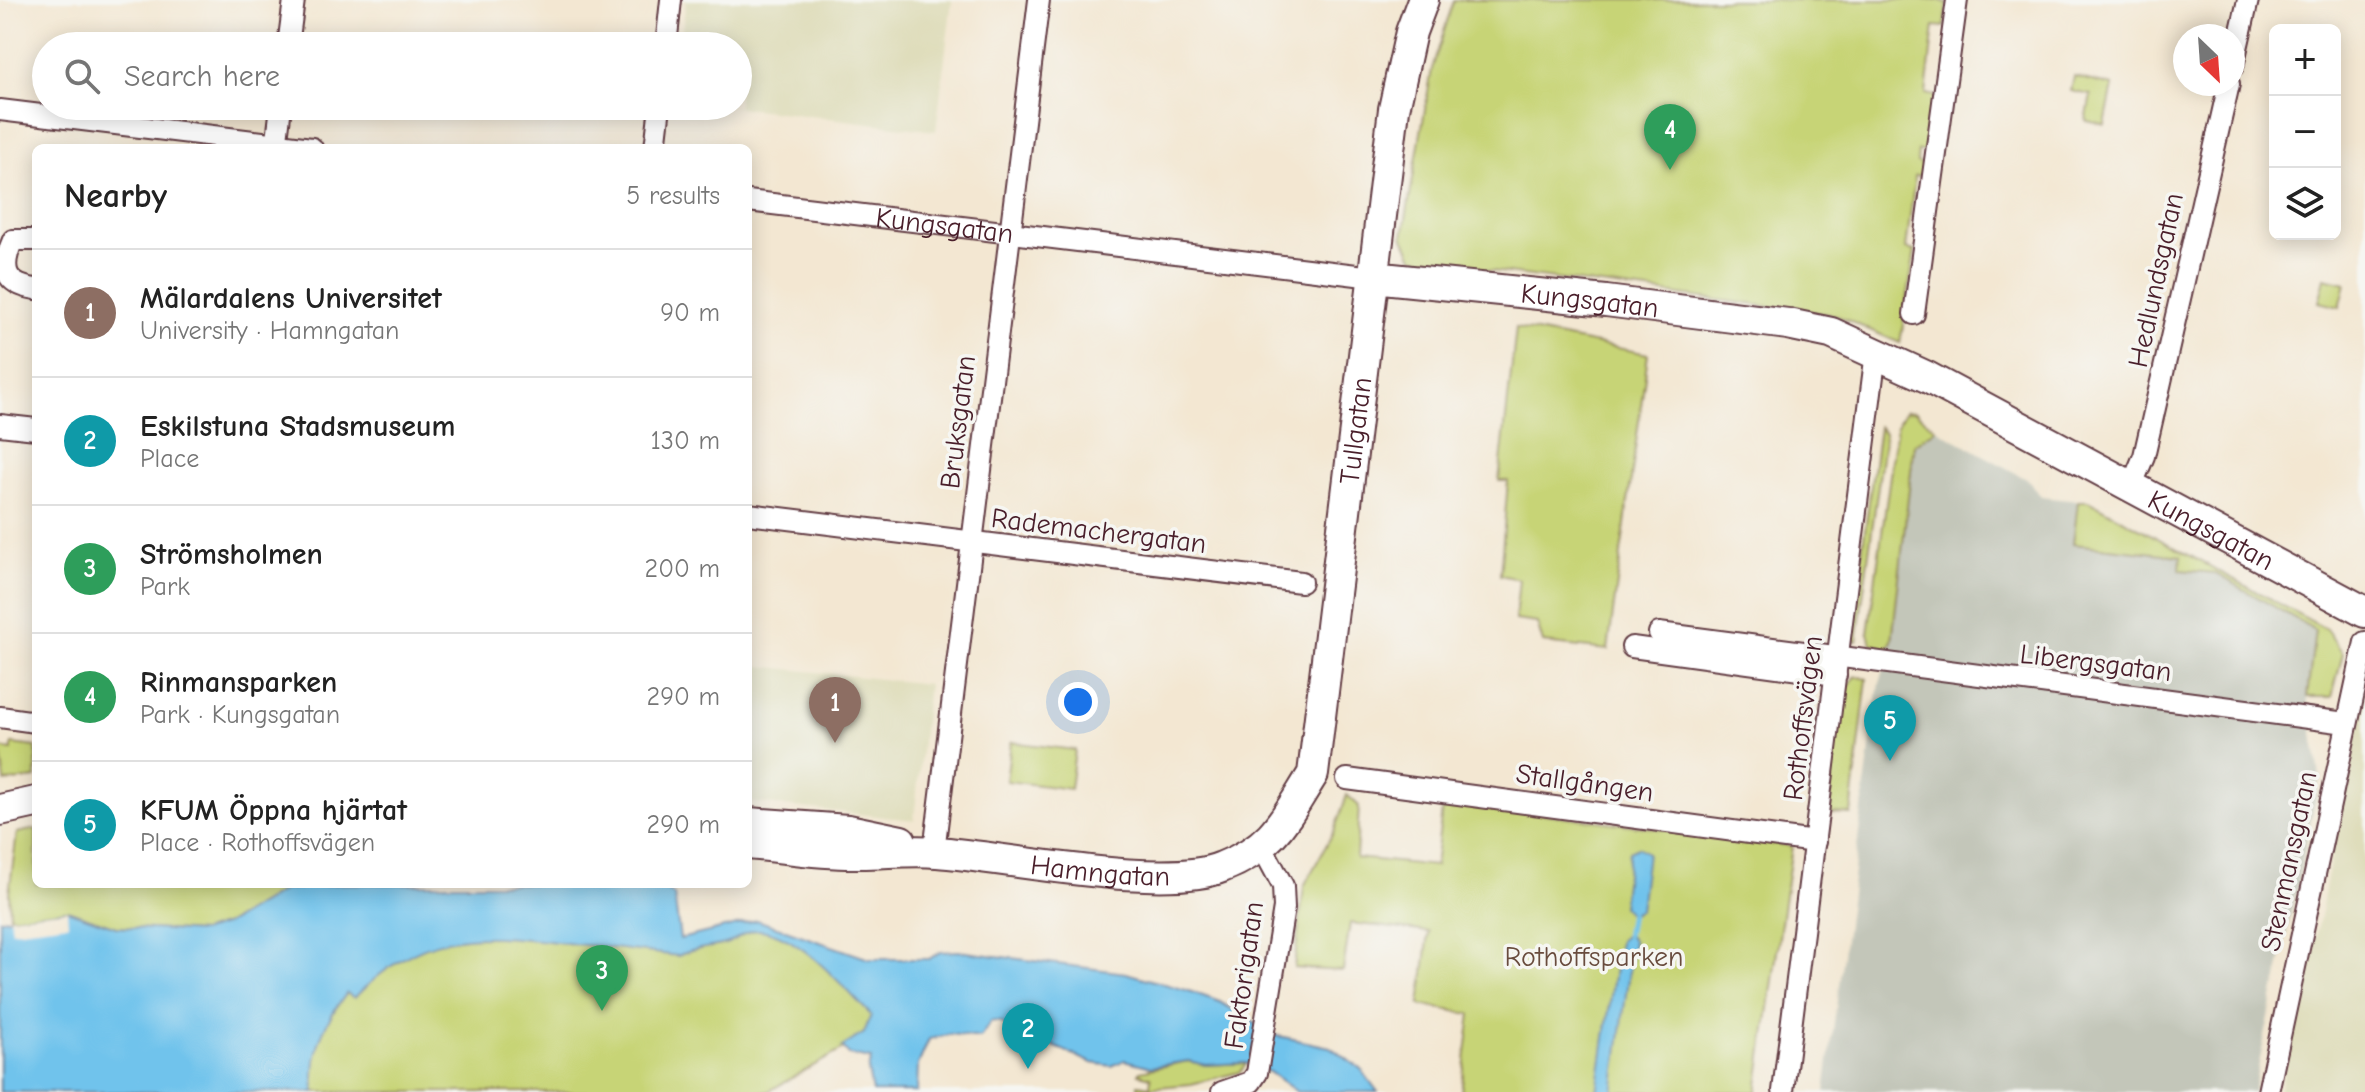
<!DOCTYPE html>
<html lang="en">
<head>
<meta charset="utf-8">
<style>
  :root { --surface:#fff; --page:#f6f6f6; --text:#222; --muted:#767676; --line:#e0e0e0; --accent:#b45309 }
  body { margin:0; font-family:"Comic Neue",sans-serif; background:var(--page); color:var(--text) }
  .controls { position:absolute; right:24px; top:24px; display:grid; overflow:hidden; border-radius:12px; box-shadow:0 4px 20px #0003 }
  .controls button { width:72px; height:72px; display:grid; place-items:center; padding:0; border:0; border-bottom:2px solid var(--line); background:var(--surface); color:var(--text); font:40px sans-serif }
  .compass { position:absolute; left:2173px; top:24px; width:72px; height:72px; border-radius:50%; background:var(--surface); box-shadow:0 4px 20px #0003; rotate:155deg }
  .you { position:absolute; left:1078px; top:702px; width:28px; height:28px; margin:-20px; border:6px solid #fff; border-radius:50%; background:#1a73e8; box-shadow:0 0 0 12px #1a73e833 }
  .badge { display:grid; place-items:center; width:52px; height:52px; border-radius:50%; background:var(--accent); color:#fff; font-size:26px; font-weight:700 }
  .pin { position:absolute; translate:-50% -66px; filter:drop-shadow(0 2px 4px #0008) }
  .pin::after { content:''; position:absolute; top:42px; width:28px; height:24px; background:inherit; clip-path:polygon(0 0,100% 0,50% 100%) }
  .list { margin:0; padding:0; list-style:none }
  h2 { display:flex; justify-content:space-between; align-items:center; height:104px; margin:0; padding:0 32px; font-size:34px }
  h2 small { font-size:26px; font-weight:400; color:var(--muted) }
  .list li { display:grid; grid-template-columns:52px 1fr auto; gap:24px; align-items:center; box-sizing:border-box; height:128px; padding:0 32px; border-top:2px solid var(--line) }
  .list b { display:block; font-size:30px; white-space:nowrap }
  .list p { margin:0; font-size:26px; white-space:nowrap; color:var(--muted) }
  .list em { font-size:26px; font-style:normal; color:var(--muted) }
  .icon { flex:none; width:44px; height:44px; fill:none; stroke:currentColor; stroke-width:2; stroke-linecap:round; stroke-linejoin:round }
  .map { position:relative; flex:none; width:2365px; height:1092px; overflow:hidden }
  .search { position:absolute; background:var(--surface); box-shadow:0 4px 20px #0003; left:32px; top:32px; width:720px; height:88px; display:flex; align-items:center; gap:20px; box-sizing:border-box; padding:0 28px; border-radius:44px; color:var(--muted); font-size:30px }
  .panel { position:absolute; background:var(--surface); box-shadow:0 4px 20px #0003; left:32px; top:144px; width:720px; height:744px; border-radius:12px }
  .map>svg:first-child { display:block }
</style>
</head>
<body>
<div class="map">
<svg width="2365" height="1092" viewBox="0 0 2365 1092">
  <rect width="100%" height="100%" fill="#f6f6f2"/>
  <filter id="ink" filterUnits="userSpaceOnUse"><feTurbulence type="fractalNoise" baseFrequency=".0125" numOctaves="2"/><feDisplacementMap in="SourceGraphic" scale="16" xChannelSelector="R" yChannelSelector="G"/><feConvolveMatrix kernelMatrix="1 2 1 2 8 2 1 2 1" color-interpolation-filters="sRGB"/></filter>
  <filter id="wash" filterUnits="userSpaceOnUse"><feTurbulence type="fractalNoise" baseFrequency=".006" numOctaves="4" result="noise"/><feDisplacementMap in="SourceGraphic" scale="32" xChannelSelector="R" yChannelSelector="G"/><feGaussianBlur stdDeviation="1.8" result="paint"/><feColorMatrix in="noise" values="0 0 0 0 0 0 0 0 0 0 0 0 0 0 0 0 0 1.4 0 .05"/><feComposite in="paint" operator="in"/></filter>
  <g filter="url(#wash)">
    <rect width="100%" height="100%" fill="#f3e7d2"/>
    <path fill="#dfddbb" d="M686,0H952L936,131L730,106H738V46H680Z
      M748,665L928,684L914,820L748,802Z
      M2365,698V1092H2279L2313,953L2357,720Z"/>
    <path fill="#c3c6b9" d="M1936,429L2030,481L2041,497L2078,501L2073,544L2182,556L2180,570L2215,573L2315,630L2307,697L2320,777L2253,1092H1825L1877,695L1892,640L1914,445Z"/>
    <path fill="#c7d476" stroke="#887a50" stroke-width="2" d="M1454,0H1939L1947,3L1944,27L1934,26L1926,94L1935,96L1928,151H1918L1917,163L1926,165L1925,176H1915L1906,249L1915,251L1900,343L1835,315L1430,263L1413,257L1403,236L1432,69Z
      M2074,77L2113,86L2105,125L2086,121L2091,95L2071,91Z
      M2325,278L2346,283L2340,307L2319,302Z
      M1516,328L1648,354L1608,650L1543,643L1537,623L1515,620L1519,579L1500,575L1508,481H1499Z
      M1905,411L1915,412L1936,429L1914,445L1892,641L1887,649L1871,643L1868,633L1897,425Z
      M1879,427L1885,434L1857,641H1850Z
      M2078,501H2089L2326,629L2343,653L2332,697H2307L2315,630L2215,573L2180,570L2181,556L2073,544Z
      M1856,676L1867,679L1851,814L1830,813C1832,775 1830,703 1856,676Z
      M1011,742L1075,750L1070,789L1006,781Z
      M12,744L36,747V778L5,782L0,748L12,750Z
      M1347,795L1359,806L1356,858L1435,866L1443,801L1792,846L1757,1092H1461L1471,1014L1420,1005L1429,932L1350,923L1343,971L1294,968L1304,886L1334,831Z
      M36,829V884H339L284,890L227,924L201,932L116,927L67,910L10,917L9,893L17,833Z
      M760,925C817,949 841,970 876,1021L856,1042L767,1092H310L309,1058L322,1023L345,991L405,948L493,927L678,948Z
      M1188,1061L1206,1065L1245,1063V1066L1240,1072L1191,1084L1138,1089V1084L1150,1086L1151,1077L1139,1074L1140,1071Z"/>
    <path fill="#70c3ec" stroke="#5d718c" stroke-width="2" d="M1638,847L1647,853L1640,910L1630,915L1622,906L1629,851Z
      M339,884H658L674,895L680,939L757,920L869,959H929L940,952L958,951L1126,973L1186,990L1220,1002L1274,1035L1330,1047L1361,1069L1378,1092H1297L1269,1072L1245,1063L1206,1065L1188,1061L1151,1067L1125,1060L1112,1066L1092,1063L1038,1039L1009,1030L1001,1022L991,1021L980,1038L951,1034L929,1039L918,1065L917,1092H872L868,1070L871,1059L849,1055L842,1047L864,1033L871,1015C844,988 799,933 759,930C745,929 737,941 725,944C708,949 695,947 678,956C637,951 596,946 556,942C466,932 421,931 354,998L347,993C324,1021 310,1055 315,1092H0V919L67,910L116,927L201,932L227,924L284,890Z
      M1627,934L1633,941L1613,1092H1597L1619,941Z"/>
    <path fill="#f3e7d2" d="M67,910L68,924L12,931L10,917Z"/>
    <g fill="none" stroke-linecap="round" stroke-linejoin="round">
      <path stroke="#70c3ec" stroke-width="6" d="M1627,934L1630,915"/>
    </g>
  </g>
  <g filter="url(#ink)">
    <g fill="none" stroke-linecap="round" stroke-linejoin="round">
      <defs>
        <g id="street">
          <path d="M288,46L294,0"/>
          <path d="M666,46L671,0"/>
          <path d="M2233,66L2248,0"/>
          <path d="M0,110L312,148"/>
          <path d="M276,148L281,106"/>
          <path d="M655,148L660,106"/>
          <path id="s1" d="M748,201L1373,277"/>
          <path d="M36,240H13C0,269 5,285 36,289"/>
          <path d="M1914,314L1957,0"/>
          <path d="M0,425L36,429"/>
          <path d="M2131,487L2144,456L2229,84"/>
          <path d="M748,514L1301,582"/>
          <path d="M1659,633L2346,723"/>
          <path d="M1632,647L1836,675"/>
          <path d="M0,717L36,722"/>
          <path d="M1347,779L1815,842"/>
          <path d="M934,851L1039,0"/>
          <path d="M1783,1091L1876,352"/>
          <path d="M1222,1092L1251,1082L1257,1073L1284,908L1283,886L1262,847"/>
          <path d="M2268,1092L2365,642"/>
        </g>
        <g id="secondary">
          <path id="s2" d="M1373,277L1606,301L1788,324L1831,333L1927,377L2365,612"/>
          <path d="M0,810L36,802"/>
          <path d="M748,823L848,830L901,841"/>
          <path id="s3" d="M748,844C782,847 817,853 852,853C880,854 909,849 937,852C1006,857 1164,891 1222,867C1274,847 1285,818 1313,774L1394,109L1411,32L1423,0"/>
        </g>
      </defs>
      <use href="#street" stroke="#633d44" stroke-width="24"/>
      <use href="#secondary" stroke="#633d44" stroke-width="34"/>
      <use href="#street" stroke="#fff" stroke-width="20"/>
      <use href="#secondary" stroke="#fff" stroke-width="30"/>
    </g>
  </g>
  <g text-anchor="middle" stroke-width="7" stroke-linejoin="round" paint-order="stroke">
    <g font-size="28" fill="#4a1f2b" stroke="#f6f6f2">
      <text dy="10" stroke="none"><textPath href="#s1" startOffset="198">Kungsgatan</textPath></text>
      <text transform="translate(2155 280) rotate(-78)" y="10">Hedlundsgatan</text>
      <text dy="10" stroke="none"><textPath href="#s2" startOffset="218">Kungsgatan</textPath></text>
      <text transform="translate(957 422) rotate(-83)" y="10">Bruksgatan</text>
      <text dy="10" stroke="none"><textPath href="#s3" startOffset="956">Tullgatan</textPath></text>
      <text dy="10" stroke="none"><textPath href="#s2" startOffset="890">Kungsgatan</textPath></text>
      <text transform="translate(1099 530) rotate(7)" y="10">Rademachergatan</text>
      <text transform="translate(2096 662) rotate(7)" y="10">Libergsgatan</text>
      <text transform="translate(1802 718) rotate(-83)" y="10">Rothoffsvägen</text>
      <text transform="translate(1585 782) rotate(8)" y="10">Stallgången</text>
      <text transform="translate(2288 861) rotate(-78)" y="10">Stenmansgatan</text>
      <text dy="10" stroke="none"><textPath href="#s3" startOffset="354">Hamngatan</textPath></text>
      <text transform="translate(1243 975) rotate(-82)" y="10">Faktorigatan</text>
    </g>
    <g font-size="28" fill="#694c3e" stroke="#f6f6f2">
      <text x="1594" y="966">Rothoffsparken</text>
    </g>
  </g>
</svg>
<div class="controls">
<button>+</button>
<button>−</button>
<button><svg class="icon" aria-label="layers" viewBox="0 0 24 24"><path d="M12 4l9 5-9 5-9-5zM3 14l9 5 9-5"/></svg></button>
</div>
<svg class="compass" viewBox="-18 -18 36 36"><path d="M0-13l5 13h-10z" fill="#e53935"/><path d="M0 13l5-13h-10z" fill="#767676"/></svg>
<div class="you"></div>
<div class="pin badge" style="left:835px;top:743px;background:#8d6e63">1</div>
<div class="pin badge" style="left:1028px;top:1069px;background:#0f9aa8">2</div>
<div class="pin badge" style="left:602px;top:1011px;background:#2e9e5b">3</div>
<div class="pin badge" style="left:1670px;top:170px;background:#2e9e5b">4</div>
<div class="pin badge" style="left:1890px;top:761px;background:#0f9aa8">5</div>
<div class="search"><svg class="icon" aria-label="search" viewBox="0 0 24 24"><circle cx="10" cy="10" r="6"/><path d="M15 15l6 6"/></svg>Search here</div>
<section class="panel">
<h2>Nearby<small>5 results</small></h2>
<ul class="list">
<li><span class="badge" style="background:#8d6e63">1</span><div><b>Mälardalens Universitet</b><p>University · Hamngatan</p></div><em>90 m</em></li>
<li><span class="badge" style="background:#0f9aa8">2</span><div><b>Eskilstuna Stadsmuseum</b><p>Place</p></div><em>130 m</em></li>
<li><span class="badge" style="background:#2e9e5b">3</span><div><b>Strömsholmen</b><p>Park</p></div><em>200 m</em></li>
<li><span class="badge" style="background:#2e9e5b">4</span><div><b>Rinmansparken</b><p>Park · Kungsgatan</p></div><em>290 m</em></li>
<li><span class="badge" style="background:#0f9aa8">5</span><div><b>KFUM Öppna hjärtat</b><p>Place · Rothoffsvägen</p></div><em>290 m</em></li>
</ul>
</section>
</div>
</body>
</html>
